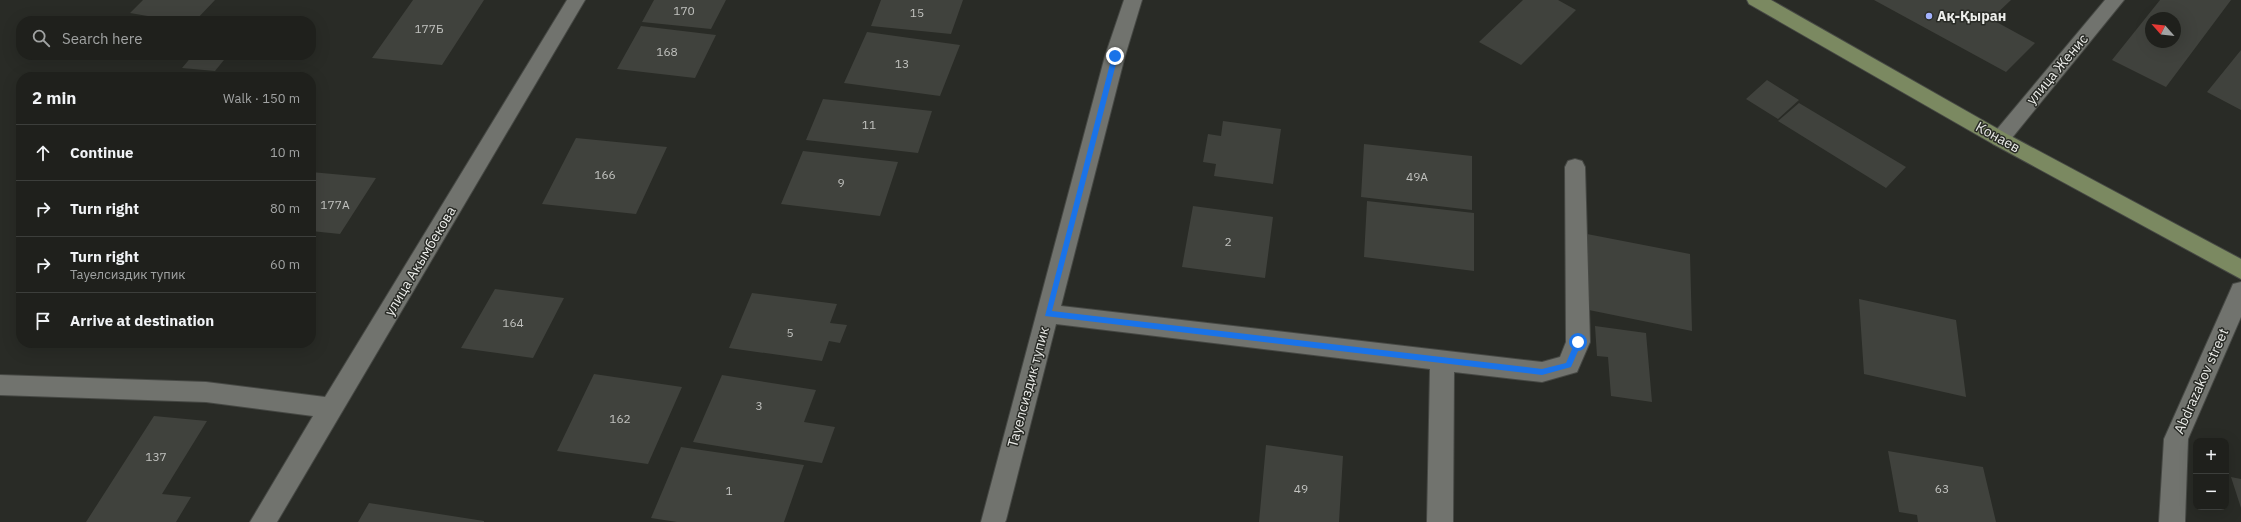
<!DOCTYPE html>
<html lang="en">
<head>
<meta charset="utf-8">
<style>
  :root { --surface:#1f201c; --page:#272825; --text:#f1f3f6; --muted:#a1a3a3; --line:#3c3e3b }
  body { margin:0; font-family:"IBM Plex Sans",sans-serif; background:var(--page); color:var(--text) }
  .controls { position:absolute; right:12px; bottom:12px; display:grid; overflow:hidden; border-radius:8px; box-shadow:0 4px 16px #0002 }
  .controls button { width:36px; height:36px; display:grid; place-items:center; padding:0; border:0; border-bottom:1px solid var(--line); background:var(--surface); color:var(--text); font:20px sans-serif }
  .compass { position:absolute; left:2145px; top:12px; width:36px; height:36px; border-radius:50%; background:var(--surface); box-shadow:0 4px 16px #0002; rotate:297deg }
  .stop { position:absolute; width:12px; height:12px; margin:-9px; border:3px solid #1a73e8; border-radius:50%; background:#fff }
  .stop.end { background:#1a73e8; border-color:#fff; box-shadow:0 1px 4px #0008 }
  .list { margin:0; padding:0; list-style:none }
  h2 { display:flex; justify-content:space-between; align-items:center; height:52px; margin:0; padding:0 16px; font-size:17px }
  h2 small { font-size:13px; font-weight:400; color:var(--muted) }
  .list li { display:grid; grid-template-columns:26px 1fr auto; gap:12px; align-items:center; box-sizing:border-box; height:56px; padding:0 16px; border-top:1px solid var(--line) }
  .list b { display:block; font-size:15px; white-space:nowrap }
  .list p { margin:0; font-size:13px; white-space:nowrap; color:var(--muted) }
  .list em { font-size:13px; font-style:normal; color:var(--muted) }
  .icon { flex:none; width:22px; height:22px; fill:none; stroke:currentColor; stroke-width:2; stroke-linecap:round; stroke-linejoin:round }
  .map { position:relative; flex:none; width:2241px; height:522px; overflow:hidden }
  .search { position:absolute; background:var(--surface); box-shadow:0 4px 16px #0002; left:16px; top:16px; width:300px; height:44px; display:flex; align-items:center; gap:10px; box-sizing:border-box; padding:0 14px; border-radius:16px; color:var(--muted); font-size:15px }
  .panel { position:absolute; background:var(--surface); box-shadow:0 4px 16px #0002; left:16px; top:72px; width:300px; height:276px; border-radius:16px }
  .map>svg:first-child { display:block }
</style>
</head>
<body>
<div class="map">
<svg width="2241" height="522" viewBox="0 0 2241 522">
  <rect width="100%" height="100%" fill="#292b26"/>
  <path fill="#40423d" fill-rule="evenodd" d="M143,0H215L195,21H177L130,13Z
    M413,0H484L442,65L372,58Z
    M654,0H726L711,29L642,22Z
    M881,0H963L951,34L871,26Z
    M1523,0H1558L1576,10L1521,65L1479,42Z
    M1874,0H2011L1991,19L2035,43L2006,72Z
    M2160,0H2231L2166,87L2112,60ZM2151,18H2175V42H2151Z
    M641,26L716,35L695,78L617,69Z
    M867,32L960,45L940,96L844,83Z
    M2241,50V110L2207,92Z
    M193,55H228L215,71L182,68Z
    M1767,80L1799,100L1778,119L1746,99Z
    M823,99L932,111L918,153L806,140Z
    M1799,103L1906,167L1886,188L1778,121Z
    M1223,121L1281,129L1273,184L1214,176L1216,164L1203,162L1208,134L1221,136Z
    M576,138L667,147L636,214L542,204Z
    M1364,144L1472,156V210L1361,197Z
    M803,151L898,162L880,216L781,204Z
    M311,172L376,178L340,234L311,231Z
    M1367,201L1474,213V271L1364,257Z
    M1193,206L1273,217L1265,278L1182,267Z
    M1587,234L1690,254L1692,331L1584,309Z
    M495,289L564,298L533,358L461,348Z
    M752,293L837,304L830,323L847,325L840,343L829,341L822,361L729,348Z
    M1859,299L1956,320L1966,397L1864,374Z
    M1595,326L1646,333L1652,402L1611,396L1608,357L1597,356Z
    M594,374L682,387L648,464L557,451Z
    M722,375L816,390L804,422L835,427L822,463L693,442Z
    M154,416L207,421L162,494L191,497L176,522H86Z
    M1266,445L1343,456L1339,522H1259Z
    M681,447L804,465L784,522H677L651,518Z
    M1888,451L1983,467L1996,522H1918L1917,515L1899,512Z
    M2231,477L2241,479V508Z
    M369,503L484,521V522H358Z"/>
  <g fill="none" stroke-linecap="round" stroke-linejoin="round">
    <defs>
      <path id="minor" d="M567,0H585L277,522H250L313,416L206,402L0,395V375L206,382L325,397Z
        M1124,0H1142L1125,56L1061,306L1542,362L1560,357L1566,342L1565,167L1568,161L1575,159L1582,161L1585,167L1590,342L1577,372L1542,382L1454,372L1453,522H1427L1430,369L1056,324L1006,520L1005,522H981L1105,56Z
        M2105,0H2124L2007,144L2000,147L1993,144L1990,139L1993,134Z
        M2241,282V317L2188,439L2185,522H2159L2164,439L2230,291L2233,284Z"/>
      <path id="major" d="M1747,0H1771L2007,134L2241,259V279L1993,144L1749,4Z"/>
    </defs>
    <use href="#minor" stroke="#464844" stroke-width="2"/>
    <use href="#major" stroke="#464844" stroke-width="2"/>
    <use href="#minor" fill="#71736e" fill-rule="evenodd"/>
    <use href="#major" fill="#7b8961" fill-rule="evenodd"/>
  </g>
  <path fill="#1a73e8" d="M1115,54L1118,56L1052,311L1542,369L1566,363L1576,340L1578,339L1582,342L1571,367L1542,375L1045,316L1112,56Z"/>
  <circle fill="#a3b2fd" stroke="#292b26" stroke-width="1.5" cx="1929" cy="16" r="4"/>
  <g text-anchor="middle" stroke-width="3" stroke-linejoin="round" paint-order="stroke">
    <g font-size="12" fill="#c1c2bf">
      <text x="684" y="15">170</text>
      <text x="917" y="17">15</text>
      <text x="429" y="33">177Б</text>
      <text x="667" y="56">168</text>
      <text x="902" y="68">13</text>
      <text x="869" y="129">11</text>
      <text x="605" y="179">166</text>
      <text x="1417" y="181">49А</text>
      <text x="841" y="187">9</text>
      <text x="335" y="209">177А</text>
      <text x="1228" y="246">2</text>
      <text x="513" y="327">164</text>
      <text x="790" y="337">5</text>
      <text x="759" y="410">3</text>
      <text x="620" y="423">162</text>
      <text x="156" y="461">137</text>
      <text x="1301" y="493">49</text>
      <text x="1942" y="493">63</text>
      <text x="729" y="495">1</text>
    </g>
    <g font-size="14" font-weight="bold" fill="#ecedea" stroke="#292b26" text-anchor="start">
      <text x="1937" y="21">Ақ-Қыран</text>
    </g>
    <g font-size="14" fill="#ecedea" stroke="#292b26">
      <text transform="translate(2057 69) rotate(-50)" y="5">улица Женис</text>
      <text transform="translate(1998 137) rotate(29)" y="5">Конаев</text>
      <text transform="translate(420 261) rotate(-59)" y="5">улица Акымбекова</text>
      <text transform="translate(2201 381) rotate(-66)" y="5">Abdrazakov street</text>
      <text transform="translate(1028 387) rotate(-75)" y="5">Тауелсиздик тупик</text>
    </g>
  </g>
</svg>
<div class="controls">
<button>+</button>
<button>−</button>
</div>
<svg class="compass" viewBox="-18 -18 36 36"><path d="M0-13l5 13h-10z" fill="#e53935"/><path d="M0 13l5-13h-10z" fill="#a1a3a3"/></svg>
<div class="stop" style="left:1578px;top:342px"></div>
<div class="stop end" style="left:1115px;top:56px"></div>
<div class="search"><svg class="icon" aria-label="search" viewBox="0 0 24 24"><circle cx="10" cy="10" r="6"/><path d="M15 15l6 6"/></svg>Search here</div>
<section class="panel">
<h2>2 min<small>Walk · 150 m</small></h2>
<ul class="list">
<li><svg class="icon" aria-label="ahead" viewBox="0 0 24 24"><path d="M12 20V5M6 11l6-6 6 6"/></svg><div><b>Continue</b></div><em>10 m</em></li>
<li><svg class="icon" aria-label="right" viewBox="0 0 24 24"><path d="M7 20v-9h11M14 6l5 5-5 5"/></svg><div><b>Turn right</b></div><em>80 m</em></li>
<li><svg class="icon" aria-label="right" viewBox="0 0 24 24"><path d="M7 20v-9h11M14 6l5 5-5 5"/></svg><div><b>Turn right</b><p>Тауелсиздик тупик</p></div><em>60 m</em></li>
<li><svg class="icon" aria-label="arrive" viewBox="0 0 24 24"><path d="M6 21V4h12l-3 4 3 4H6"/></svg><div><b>Arrive at destination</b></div></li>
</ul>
</section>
</div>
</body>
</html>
